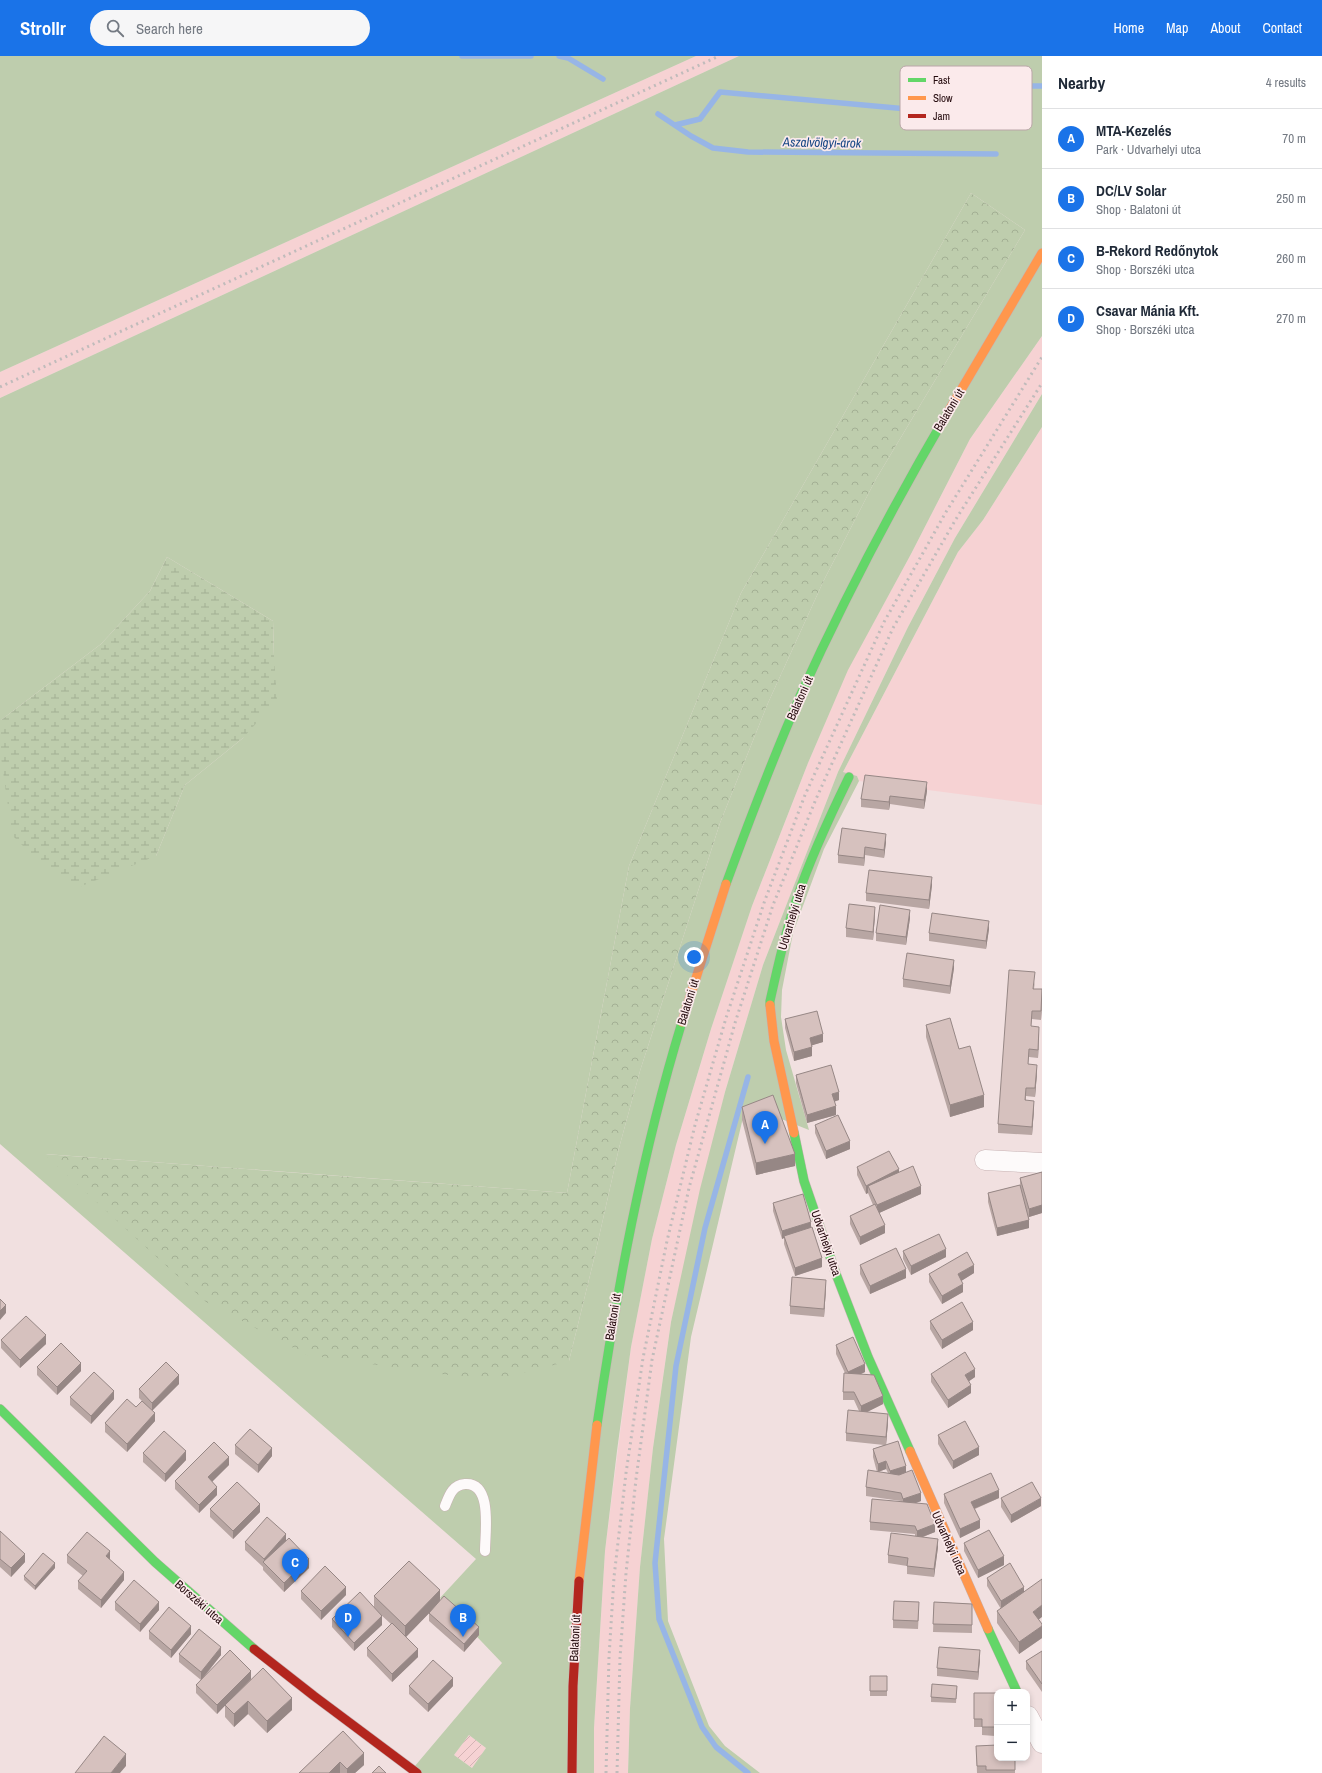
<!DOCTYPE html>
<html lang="en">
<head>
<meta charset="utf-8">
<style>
  :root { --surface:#fff; --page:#f6f6f7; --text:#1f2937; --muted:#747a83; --line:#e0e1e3; --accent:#1a73e8 }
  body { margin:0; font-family:"Archivo Narrow",sans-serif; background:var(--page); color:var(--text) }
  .controls { position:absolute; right:12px; bottom:12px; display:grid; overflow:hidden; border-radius:8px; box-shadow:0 2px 6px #0003 }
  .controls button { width:36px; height:36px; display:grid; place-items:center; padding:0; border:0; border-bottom:1px solid var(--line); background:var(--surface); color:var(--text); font:20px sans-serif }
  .you { position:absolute; left:694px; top:901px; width:14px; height:14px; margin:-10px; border:3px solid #fff; border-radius:50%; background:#1a73e8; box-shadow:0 0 0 6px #1a73e833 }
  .badge { display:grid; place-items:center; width:26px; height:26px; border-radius:50%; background:var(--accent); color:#fff; font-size:13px; font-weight:700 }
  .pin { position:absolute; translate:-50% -33px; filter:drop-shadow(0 1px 2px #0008) }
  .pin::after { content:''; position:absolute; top:21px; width:14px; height:12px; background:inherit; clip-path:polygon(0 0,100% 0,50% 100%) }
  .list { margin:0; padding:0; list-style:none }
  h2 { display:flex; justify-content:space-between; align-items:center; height:52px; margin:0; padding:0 16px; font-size:17px }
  h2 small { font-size:13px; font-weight:400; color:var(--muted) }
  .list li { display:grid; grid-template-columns:26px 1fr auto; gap:12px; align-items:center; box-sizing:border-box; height:60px; padding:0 16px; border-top:1px solid var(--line) }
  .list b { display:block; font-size:15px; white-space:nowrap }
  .list p { margin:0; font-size:13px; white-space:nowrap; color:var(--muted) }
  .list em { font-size:13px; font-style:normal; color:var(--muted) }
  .icon { flex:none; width:22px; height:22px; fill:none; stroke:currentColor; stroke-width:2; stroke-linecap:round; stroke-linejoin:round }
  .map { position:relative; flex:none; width:1042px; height:1717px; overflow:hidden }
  header { display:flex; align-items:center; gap:24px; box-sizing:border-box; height:56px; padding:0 20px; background:var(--accent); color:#fff }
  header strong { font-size:19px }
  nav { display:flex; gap:22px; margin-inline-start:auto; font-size:14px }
  .search { width:280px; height:36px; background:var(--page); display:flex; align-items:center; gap:10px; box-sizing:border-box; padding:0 14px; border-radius:22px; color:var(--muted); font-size:15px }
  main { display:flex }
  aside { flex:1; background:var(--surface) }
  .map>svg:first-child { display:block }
</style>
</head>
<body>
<header>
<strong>Strollr</strong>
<div class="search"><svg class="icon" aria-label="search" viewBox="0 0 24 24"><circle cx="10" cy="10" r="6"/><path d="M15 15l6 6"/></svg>Search here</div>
<nav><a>Home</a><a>Map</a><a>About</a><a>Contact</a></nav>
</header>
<main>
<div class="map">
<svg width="1042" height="1717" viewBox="0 0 1042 1717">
  <defs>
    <pattern id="industrial-furrows" width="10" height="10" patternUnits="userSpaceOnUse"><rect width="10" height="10" fill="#f6d2d3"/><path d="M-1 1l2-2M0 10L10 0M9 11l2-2" fill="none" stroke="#d3b3b4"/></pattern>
    <pattern id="forest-crowns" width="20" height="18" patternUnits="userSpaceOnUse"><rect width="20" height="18" fill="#becdad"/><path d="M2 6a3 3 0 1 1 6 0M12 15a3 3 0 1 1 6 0" fill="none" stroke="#a3af94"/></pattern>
    <pattern id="wetland-marsh" width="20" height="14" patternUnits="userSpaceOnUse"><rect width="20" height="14" fill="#becdad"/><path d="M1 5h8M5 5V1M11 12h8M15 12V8" fill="none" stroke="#a3af94"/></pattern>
  </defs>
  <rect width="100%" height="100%" fill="#f1e0e0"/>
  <path fill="#f6d2d3" d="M696,0H739L0,342V316Z
    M1042,280V338L955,482L908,571L838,716L763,909L725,1036L671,1266L653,1392L640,1511L630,1652L628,1717H594V1672L605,1495L631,1291L652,1183L676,1089L711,973L752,850L808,707L848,613L911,498L970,383Z
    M1042,371V749L859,725L857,720L843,716L958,496L983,464Z"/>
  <path fill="url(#industrial-furrows)" d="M469,1679L486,1692L472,1712L454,1699Z"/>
  <path fill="#becdad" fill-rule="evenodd" d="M0,0H696L0,316Z
    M739,0H1042V280L970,383L911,498L848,614L808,707L752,850L711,973L676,1089L652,1183L631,1291L617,1395L605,1495L594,1672V1717H409L502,1607L440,1542L476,1503L0,1088V342ZM971,137L1025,174L876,423L824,524L768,647L720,767L640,1015L619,1092L594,1203L569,1305L45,1098L567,1137L629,810L741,537ZM167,501L273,565L274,601L243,682L185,729L156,800L1,664L101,588L150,535ZM469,1679L486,1692L472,1712L454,1699Z
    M1042,338V371L983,464L958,496L843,716L857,720L859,725L824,793L793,877L782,934L781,961L786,994L809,1074L746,1049L691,1281L664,1483L668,1565L709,1670L725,1690L760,1717H628L630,1652L640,1511L653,1392L671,1266L700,1133L725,1036L763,909L838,716L908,571L955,482Z"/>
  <path fill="url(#forest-crowns)" d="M971,137L1025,174L876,423L824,524L768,647L720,767L640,1015L619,1092L594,1203L569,1305L491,1325L307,1299L206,1246L44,1098L567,1137L629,810L741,537Z"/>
  <path fill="url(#wetland-marsh)" d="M167,501L273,565L274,601L277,644L243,682L185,729L156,800L77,832L40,807L12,779L0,694L1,664L101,588L150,535Z"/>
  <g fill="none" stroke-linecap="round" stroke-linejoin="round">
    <path stroke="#97b5e6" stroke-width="5.5" d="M462,0H531
      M559,0L568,2L603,23
      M658,58L691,80L713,92L748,96L996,98
      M675,69L700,63L720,36L962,58L1024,30H1042
      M748,1717L716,1691L702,1671L659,1563L655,1507L676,1310L705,1172L748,1021"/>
    <defs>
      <path id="lane" d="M445,1450C449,1440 452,1429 465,1428C493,1426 485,1477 485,1495"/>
      <path id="street" d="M985,1104L1042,1107
        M1028,1660L1042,1687"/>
      <path id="fast" d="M726,828C749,765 773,702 800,640C844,543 894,448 948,356
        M770,949V945C778,910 785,875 797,842C811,800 830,760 849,721
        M794,1077L804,1125L836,1218L868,1301L910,1395
        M0,1353L155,1506L254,1593
        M597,1369C617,1233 642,1097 682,966
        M988,1573L1017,1636"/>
      <path id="slow" d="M948,356L1042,197
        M770,949L774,985L794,1077
        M682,966L726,828
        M910,1395L988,1573
        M579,1525L597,1369"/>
      <path id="jam" d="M254,1593L314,1640L417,1717
        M572,1717L573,1630L579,1525"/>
    </defs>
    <use href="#lane" stroke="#c7b2b3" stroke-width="11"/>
    <use href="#street" stroke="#c7b2b3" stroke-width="21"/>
    <use href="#fast" stroke="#c7b2b3" stroke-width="10"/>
    <use href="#slow" stroke="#c7b2b3" stroke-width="10"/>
    <use href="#jam" stroke="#c7b2b3" stroke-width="10"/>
    <use href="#lane" stroke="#fdfafa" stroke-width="10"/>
    <use href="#street" stroke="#fdfafa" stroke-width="20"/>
    <use href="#fast" stroke="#63d668" stroke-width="9"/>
    <use href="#slow" stroke="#ff974d" stroke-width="9"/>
    <use href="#jam" stroke="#b3261e" stroke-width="9"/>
    <path stroke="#c0bbbb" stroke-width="3" stroke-dasharray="2 4" stroke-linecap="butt" d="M0,331L719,0
      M606,1717L609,1601L614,1521L626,1417L643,1302L667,1185L695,1069L726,962L765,844L805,739L884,566L946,456L1042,301
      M617,1717L620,1602L626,1517L636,1423L652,1304L689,1132L735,967L773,849L816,743L893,572L956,463L1042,327"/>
  </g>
  <path fill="#b8a6a3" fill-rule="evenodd" d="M927,735L924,753L890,748L889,754L861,751V743Z
    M842,772L886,786L884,802L865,799L864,810L838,807V799Z
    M932,829L929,853L866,845V837Z
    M875,859L873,884L846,881V872Z
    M910,862L906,889L876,885V877Z
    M989,873L986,893L929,885V877Z
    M954,912L950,938L903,931V923Z
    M1035,925L1034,933H1042V945L1041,964L1032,963L1031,970L1039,979L1038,1002L1029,1001L1028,1008L1037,1017L1035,1041L1026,1040V1044L1034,1053L1032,1079L998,1077V1068Z
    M785,963L823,986L812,989V1000L794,1005L785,972Z
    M926,969L984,1051L950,1061L926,981Z
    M796,1019L839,1044L834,1046L836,1059L807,1067L796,1027Z
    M742,1051L795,1110L756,1119L742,1064Z
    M815,1069L850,1093L826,1103L815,1077Z
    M857,1111L899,1116L921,1138L879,1157L885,1177L860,1189L850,1168V1160L873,1149L868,1137L866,1138L857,1119Z
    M1042,1116V1157L1029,1161V1172L997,1180L988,1146V1137L1020,1129V1122Z
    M773,1147L811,1171L822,1211L795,1220L784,1188V1182L782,1183L773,1155Z
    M903,1195L946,1201L911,1219L903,1203Z
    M860,1209L906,1222L870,1238L860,1218Z
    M974,1217L961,1225L963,1236L942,1248L929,1226V1218Z
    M826,1232L824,1261L790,1258V1250Z
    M930,1265L973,1274L942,1293L930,1273Z
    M1,1284L46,1288L20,1312L1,1292Z
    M836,1289L865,1316L861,1318L883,1348L867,1356L888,1366L886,1389L906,1417L921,1445L915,1447L935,1476L923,1481L938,1491L934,1521L907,1518V1510L888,1507V1499L915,1480V1478L870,1474V1466L901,1446V1445L866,1440V1431L877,1416L873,1401V1393L884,1389L846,1385V1377L859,1355L854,1344H843V1336L845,1317L836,1298ZM886,1413L888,1417L878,1416Z
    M37,1311L81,1315L57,1339L37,1319Z
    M931,1318L975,1321L969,1325L971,1337L948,1352L931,1326Z
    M179,1328L152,1354L155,1365L127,1396L105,1376V1367L144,1347L139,1342V1333Z
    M70,1341L114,1343L91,1368L70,1349Z
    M938,1379L979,1399L953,1413L938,1388Z
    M235,1389L272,1400L258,1417L235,1398Z
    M143,1397L186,1404L165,1426L143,1406Z
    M229,1409L212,1425L217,1439L199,1457L175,1433V1425Z
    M944,1438L999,1442L975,1453L980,1472L960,1482L944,1447Z
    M1001,1442L1041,1450L1011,1467L1001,1451Z
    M210,1453L260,1456L233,1483L210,1461Z
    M0,1475L25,1506L11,1521L0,1511Z
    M286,1485L309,1512L284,1536L263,1514V1511L245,1494V1486Z
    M964,1487L1004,1509L978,1522L964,1495Z
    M67,1499L110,1504L124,1524L101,1552L78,1533V1525L83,1520L67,1507Z
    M55,1512L35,1534L24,1524V1520Z
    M987,1522L1024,1536L1039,1564L1042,1568V1582L1019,1598L997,1567V1555L1001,1553L987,1530Z
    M301,1535L346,1539L321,1564L301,1543Z
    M374,1540L440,1545L479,1579L464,1596L429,1565V1557L406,1581L418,1601L392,1626L367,1600V1592L391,1568L380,1558L382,1569L354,1595L332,1571V1563L374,1552Z
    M115,1546L159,1554L140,1576L115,1554Z
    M934,1546L972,1548V1577L933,1576Z
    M919,1554L918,1573L893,1572V1564Z
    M149,1575L191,1578L171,1602L149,1583Z
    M1042,1595V1636L1026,1613V1605Z
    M179,1598L221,1599L205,1620L251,1623L292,1654L267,1677L248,1658L234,1671L225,1661V1649L217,1658L196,1637V1629L201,1624L179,1606Z
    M980,1603L978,1624L937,1620V1612Z
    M870,1620H887V1640H870Z
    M409,1630H453L428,1656L409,1638Z
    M957,1630L956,1647L931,1646V1641Z
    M974,1637H997V1672H995V1680L982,1679V1671H974Z
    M343,1675L364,1709L355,1717H299Z
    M976,1690L1015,1702V1717H977Z"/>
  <path fill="#968785" d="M927,726V735L924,753V744Z
    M890,740V748L889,754V746Z
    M886,778V786L884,802V794Z
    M865,791V799L864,810V802Z
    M932,821V829L929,853V844Z
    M875,851V859L873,884V876Z
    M910,854V862L906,889V881Z
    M989,865V873L986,893V885Z
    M954,904V912L950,938V930Z
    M1042,937V945L1041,964V955Z
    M1039,971V979L1038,1002V994Z
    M823,978V986L810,990V982Z
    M812,991V1000L794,1005V996Z
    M1037,1009V1017L1035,1041V1032Z
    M839,1036V1044L832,1046V1038Z
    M984,1039V1051L950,1061V1049Z
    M1034,1045V1053L1032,1079V1071Z
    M836,1050V1059L807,1067V1059Z
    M850,1085V1093L826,1103V1095Z
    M795,1098V1110L756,1119V1107Z
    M899,1113V1122L868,1130V1137L866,1138V1130Z
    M921,1130V1138L877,1158V1149Z
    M1042,1149V1157L1029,1161V1153Z
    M1029,1164V1172L997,1180V1172Z
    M811,1166V1175L784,1180V1182L782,1183V1175Z
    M885,1169V1177L860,1189V1181Z
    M946,1193V1201L911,1219V1210Z
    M822,1202V1211L795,1220V1212Z
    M974,1209V1217L958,1227V1218Z
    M906,1213V1222L870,1238V1230Z
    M826,1224V1232L824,1261V1253Z
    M963,1228V1236L942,1248V1240Z
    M6,1249V1257L0,1264V1255Z
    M973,1266V1274L942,1293V1284Z
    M46,1279V1288L20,1312V1304Z
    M81,1307V1315L57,1339V1331Z
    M865,1308V1316L848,1324V1316Z
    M975,1313V1321L965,1328V1319Z
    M179,1319V1328L152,1355V1347Z
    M971,1329V1337L948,1352V1344Z
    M114,1335V1343L91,1368V1360Z
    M883,1340V1348L861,1359V1350Z
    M155,1357V1365L127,1396V1388Z
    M888,1358V1366L886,1389V1381Z
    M979,1391V1399L953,1413V1405Z
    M272,1392V1400L258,1417V1409Z
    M186,1395V1404L165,1426V1418Z
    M229,1401V1409L208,1430V1421Z
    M886,1405V1413L878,1416V1408Z
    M906,1410V1418L890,1424V1415Z
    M217,1431V1439L199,1457V1449Z
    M999,1434V1442L971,1454V1446Z
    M921,1437V1445L903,1452V1443Z
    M1041,1442V1450L1011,1467V1459Z
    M260,1448V1456L233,1483V1475Z
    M980,1464V1472L960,1482V1473Z
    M935,1468V1476L917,1483V1475Z
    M286,1478V1487L264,1506V1503Z
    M938,1483V1491L934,1521V1513Z
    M110,1495V1504L106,1509V1500Z
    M25,1498V1506L11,1521V1512Z
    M1004,1500V1509L978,1522V1514Z
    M309,1503V1512L284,1536V1527Z
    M55,1507V1512L35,1534V1530Z
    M124,1516V1524L101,1552V1544Z
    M346,1531V1539L321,1564V1555Z
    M1024,1531V1539L1001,1553V1545Z
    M440,1534V1546L405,1582V1570Z
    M159,1546V1554L140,1576V1568Z
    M1042,1549V1561L1033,1568V1556Z
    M382,1560V1569L354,1595V1587Z
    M191,1570V1578L171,1602V1594Z
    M1042,1570V1582L1019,1598V1586Z
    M479,1571V1579L464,1596V1588Z
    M221,1591V1599L201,1624V1616Z
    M418,1593V1601L392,1626V1618Z
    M980,1594V1603L978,1624V1616Z
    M251,1615V1623L217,1658V1649Z
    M453,1622V1630L428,1656V1648Z
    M292,1642V1654L267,1677V1665Z
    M248,1645V1658L234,1671V1658Z
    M364,1697V1709L355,1717H347V1713Z
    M126,1698V1710L120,1717H111Z
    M340,1706V1717H329Z"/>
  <path fill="#d6c1be" stroke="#968785" d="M865,719L927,726L924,744L890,740L889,746L861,743Z
    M842,772L886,778L884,794L865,791L864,802L838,799Z
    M869,814L932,821L929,844L866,837Z
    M849,848L875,851L873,876L846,872Z
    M880,849L910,854L906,881L876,877Z
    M932,857L989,865L986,885L929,877Z
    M907,897L954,904L950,930L903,923Z
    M1009,914L1035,916L1033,933H1042L1041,955H1032L1031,970L1039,971L1038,994L1029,993L1028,1008L1037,1009L1035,1032H1026L1025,1044L1034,1045L1032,1071L998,1068Z
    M817,955L823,978L810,982L812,991L794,996L785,963Z
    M950,962L959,993L970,990L984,1039L950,1049L926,969Z
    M831,1009L839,1036L832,1038L836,1050L807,1059L796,1019Z
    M773,1039L795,1098L756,1107L742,1051Z
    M838,1059L850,1085L826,1095L815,1069Z
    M889,1095L899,1113L866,1130L857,1111Z
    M913,1110L921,1130L877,1149L868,1130Z
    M1042,1116V1149L1029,1153L1020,1122Z
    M1020,1129L1029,1164L997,1172L988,1137Z
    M803,1138L811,1166L782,1175L773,1147Z
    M875,1148L885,1169L860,1181L850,1160Z
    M812,1171L822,1202L795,1212L784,1180Z
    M939,1178L946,1193L911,1210L903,1195Z
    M896,1192L906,1213L870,1230L860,1209Z
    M967,1196L974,1209L958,1218L963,1228L942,1240L929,1218Z
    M792,1221L826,1224L824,1253L790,1250Z
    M0,1243L6,1249L0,1255Z
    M962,1246L973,1266L942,1284L930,1265Z
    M26,1260L46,1279L20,1304L1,1284Z
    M853,1281L865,1308L848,1316L836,1289Z
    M61,1287L81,1307L57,1331L37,1311Z
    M965,1296L975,1313L965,1319L971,1329L948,1344L931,1318Z
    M166,1306L179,1319L152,1347L139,1333Z
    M94,1316L114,1335L91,1360L70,1341Z
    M844,1317L874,1319L883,1340L861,1350L854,1336H843Z
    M127,1343L136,1351L142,1345L155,1357L127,1388L105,1367Z
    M848,1354L888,1358L886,1381L846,1377Z
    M965,1365L979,1391L953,1405L938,1379Z
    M250,1373L272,1392L258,1409L235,1389Z
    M164,1375L186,1395L165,1418L143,1397Z
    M898,1385L906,1410L890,1415L886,1405L878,1408L873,1393Z
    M214,1386L229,1401L208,1421L217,1431L199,1449L175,1425Z
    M868,1414L899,1419L912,1414L921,1437L903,1443L901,1437L866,1431Z
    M991,1417L999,1434L971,1446L980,1464L960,1473L944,1438Z
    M237,1426L260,1448L233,1475L210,1453Z
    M1032,1426L1041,1442L1011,1459L1001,1442Z
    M872,1443L927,1448L935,1468L917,1475L915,1470L870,1466Z
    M267,1461L286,1478L264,1503L245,1486Z
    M989,1474L1004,1500L978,1514L964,1487Z
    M0,1475L25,1498L11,1512L0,1503Z
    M87,1476L110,1495L106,1500L124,1516L101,1544L78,1525L87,1515L67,1499Z
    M891,1477L938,1483L934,1513L907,1510L908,1502L888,1499Z
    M289,1482L309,1503L284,1527L263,1506Z
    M43,1497L55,1507L35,1530L24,1520Z
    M409,1505L440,1534L405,1570L374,1540Z
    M1010,1507L1024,1531L1001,1545L987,1522Z
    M325,1510L346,1531L321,1555L301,1535Z
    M1042,1523V1549L1033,1556L1042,1568V1570L1019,1586L997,1555Z
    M134,1524L159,1546L140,1568L115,1546Z
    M360,1536L382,1560L354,1587L332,1563Z
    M444,1540L479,1571L464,1588L429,1557Z
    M894,1545L919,1546L918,1565L893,1564Z
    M934,1546L972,1548V1569L933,1568Z
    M169,1551L191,1570L171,1594L149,1575Z
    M392,1567L418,1593L392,1618L367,1592Z
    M199,1573L221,1591L201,1616L179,1598Z
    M939,1591L980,1594L978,1616L937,1612Z
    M230,1594L251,1615L217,1649L196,1629Z
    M1042,1595V1628L1026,1605Z
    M433,1604L453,1622L428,1648L409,1630Z
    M263,1612L292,1642L267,1665L248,1645L234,1658L225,1649Z
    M870,1620H887V1635H870Z
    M932,1628L957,1630L956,1643L931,1641Z
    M974,1637H997V1664H995V1671H982V1663H974Z
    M343,1675L364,1697L347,1713L340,1706L329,1717H299Z
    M104,1680L126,1698L111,1717H75Z
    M997,1689V1702H1015V1714H986V1710H977L976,1690Z
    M379,1710L386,1717H372Z"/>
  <g text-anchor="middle" stroke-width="3.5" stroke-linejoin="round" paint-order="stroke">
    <g font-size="12" fill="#23090c" stroke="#fbeaeb">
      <text transform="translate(949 354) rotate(-59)" y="4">Balatoni út</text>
      <text transform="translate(800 642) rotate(-66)" y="4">Balatoni út</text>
      <text transform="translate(792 861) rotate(-73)" y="4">Udvarhelyi utca</text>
      <text transform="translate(688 946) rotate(-73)" y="4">Balatoni út</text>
      <text transform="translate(826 1187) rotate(71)" y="4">Udvarhelyi utca</text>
      <text transform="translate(613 1261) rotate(-81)" y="4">Balatoni út</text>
      <text transform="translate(949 1487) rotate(66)" y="4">Udvarhelyi utca</text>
      <text transform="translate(199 1546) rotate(41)" y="4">Borszéki utca</text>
      <text transform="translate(575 1582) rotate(-87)" y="4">Balatoni út</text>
    </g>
    <g font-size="13" font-style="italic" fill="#174785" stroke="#fbeaeb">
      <text transform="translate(822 86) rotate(1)" y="5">Aszalvölgyi-árok</text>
    </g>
  </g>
  <rect x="900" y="10" width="132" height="64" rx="6" fill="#fbeaeb" stroke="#baa6a8" stroke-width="1"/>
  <rect x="908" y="22" width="18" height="4" fill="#63d668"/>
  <rect x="908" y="40" width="18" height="4" fill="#ff974d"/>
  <rect x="908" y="58" width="18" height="4" fill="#b3261e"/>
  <g font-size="11" fill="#23090c">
    <text x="933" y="28">Fast</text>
    <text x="933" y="46">Slow</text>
    <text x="933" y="64">Jam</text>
  </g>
</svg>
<div class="controls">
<button>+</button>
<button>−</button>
</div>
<div class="you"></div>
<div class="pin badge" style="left:765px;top:1088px">A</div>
<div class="pin badge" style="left:463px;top:1581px">B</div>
<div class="pin badge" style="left:295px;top:1526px">C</div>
<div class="pin badge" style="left:348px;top:1581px">D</div>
</div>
<aside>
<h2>Nearby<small>4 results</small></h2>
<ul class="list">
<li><span class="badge">A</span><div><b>MTA-Kezelés</b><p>Park · Udvarhelyi utca</p></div><em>70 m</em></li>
<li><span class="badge">B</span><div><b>DC/LV Solar</b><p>Shop · Balatoni út</p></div><em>250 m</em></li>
<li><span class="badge">C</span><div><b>B-Rekord Redőnytok</b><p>Shop · Borszéki utca</p></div><em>260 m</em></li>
<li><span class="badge">D</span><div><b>Csavar Mánia Kft.</b><p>Shop · Borszéki utca</p></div><em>270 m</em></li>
</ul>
</aside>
</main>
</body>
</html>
